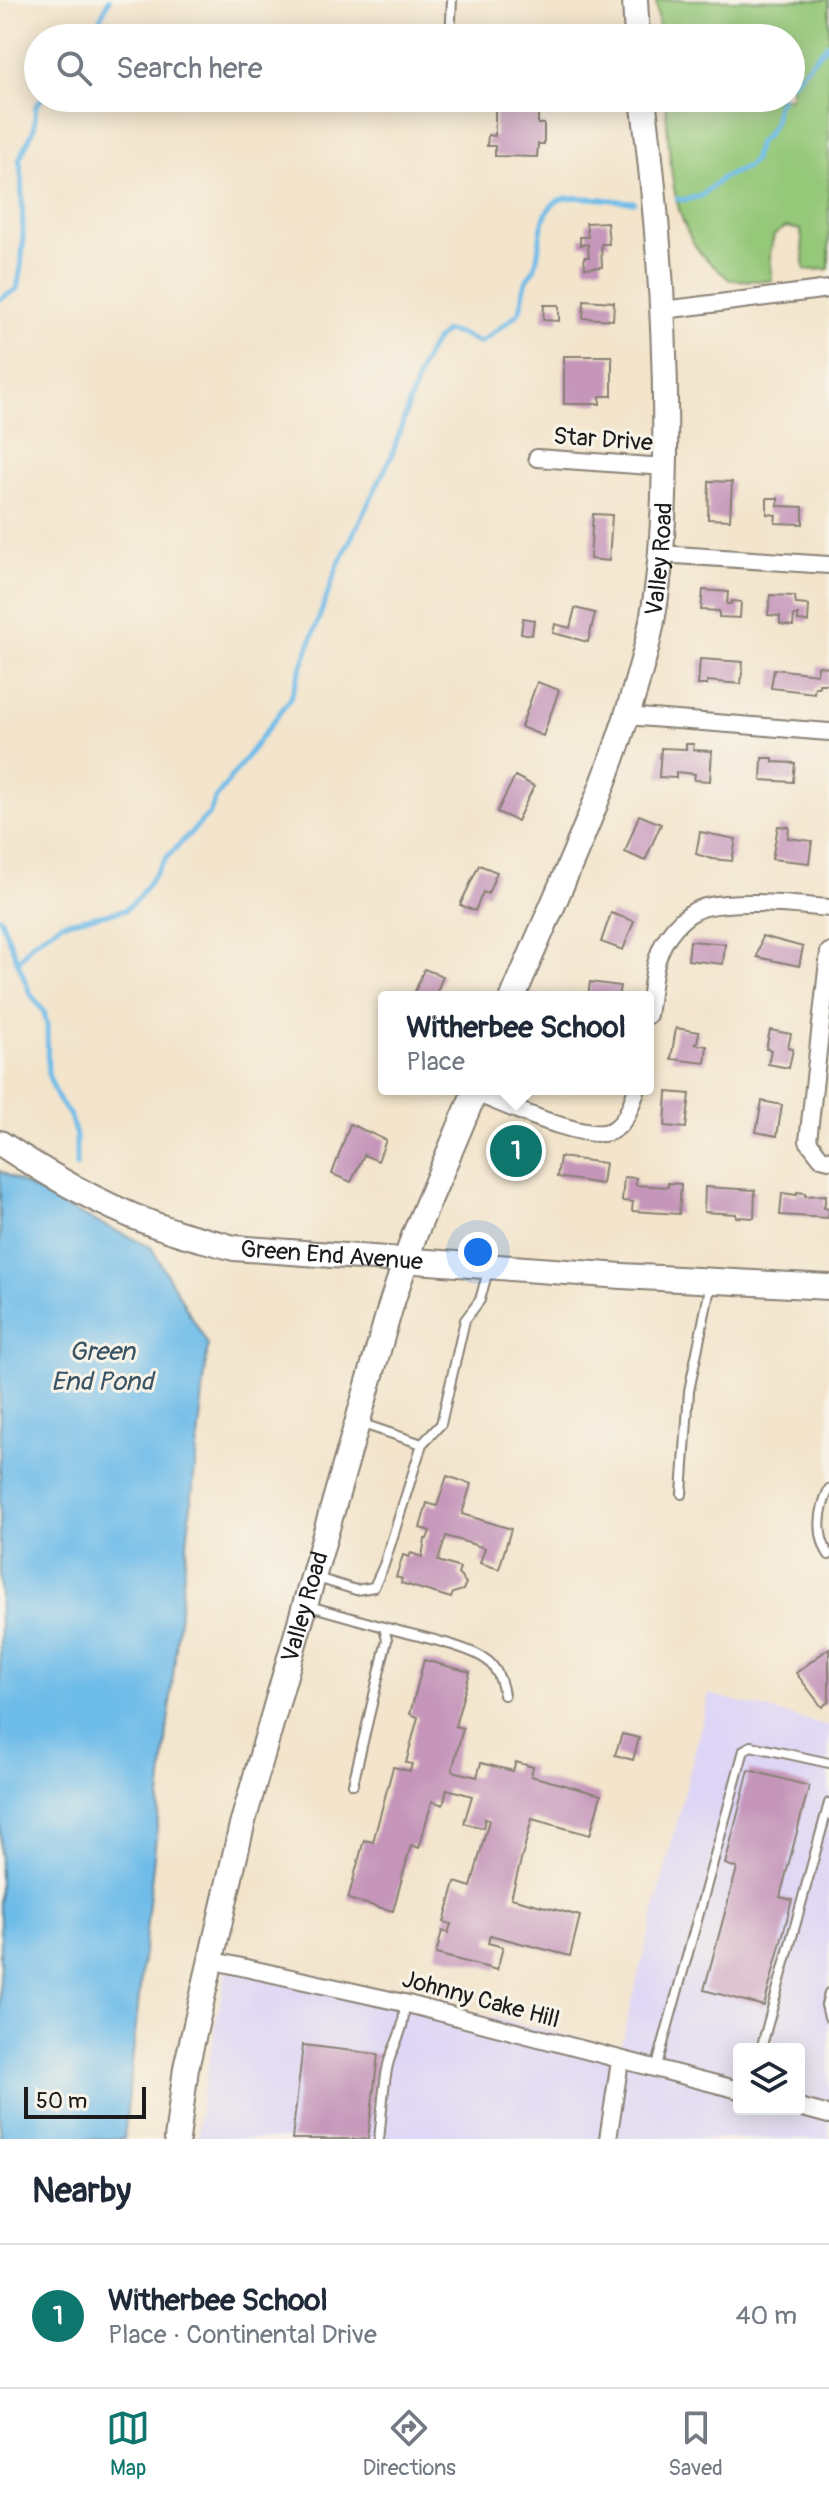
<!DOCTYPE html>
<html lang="en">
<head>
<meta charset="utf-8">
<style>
  :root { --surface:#fff; --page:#f6f6f7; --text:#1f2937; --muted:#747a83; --line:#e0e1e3; --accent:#0f766e }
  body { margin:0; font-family:Pangolin,sans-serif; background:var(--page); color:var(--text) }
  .controls { position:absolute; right:24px; bottom:24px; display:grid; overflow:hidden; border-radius:8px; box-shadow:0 4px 20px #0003 }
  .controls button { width:72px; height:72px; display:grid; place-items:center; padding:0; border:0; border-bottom:2px solid var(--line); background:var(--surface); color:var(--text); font:40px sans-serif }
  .scale { position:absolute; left:24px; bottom:20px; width:122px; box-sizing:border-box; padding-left:8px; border:4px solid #1c1c1c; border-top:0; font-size:22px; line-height:28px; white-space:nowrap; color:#1c1c1c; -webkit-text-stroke:6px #f7f3e8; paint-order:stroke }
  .you { position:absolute; left:478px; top:1252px; width:28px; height:28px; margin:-20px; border:6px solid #fff; border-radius:50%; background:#1a73e8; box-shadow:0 0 0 12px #1a73e833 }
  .badge { display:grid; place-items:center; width:52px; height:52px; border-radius:50%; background:var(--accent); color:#fff; font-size:26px; font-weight:700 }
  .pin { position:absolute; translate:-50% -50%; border:4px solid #fff; box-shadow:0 2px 8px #0006 }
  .popup { position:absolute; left:378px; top:991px; width:276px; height:104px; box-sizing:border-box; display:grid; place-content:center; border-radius:8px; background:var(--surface); filter:drop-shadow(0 2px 6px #0005); font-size:26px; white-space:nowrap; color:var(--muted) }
  .popup b { font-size:30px; color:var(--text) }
  .popup::after { content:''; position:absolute; left:50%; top:100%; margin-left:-16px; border:16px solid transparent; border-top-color:var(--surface) }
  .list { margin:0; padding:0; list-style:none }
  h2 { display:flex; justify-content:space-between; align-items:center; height:104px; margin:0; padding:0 32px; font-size:34px }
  h2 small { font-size:26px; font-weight:400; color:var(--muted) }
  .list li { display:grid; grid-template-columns:52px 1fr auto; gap:24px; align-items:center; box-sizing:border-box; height:144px; padding:0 32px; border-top:2px solid var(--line) }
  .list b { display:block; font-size:30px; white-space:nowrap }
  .list p { margin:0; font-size:26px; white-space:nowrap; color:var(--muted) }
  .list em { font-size:26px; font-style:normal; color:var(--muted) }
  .icon { flex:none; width:44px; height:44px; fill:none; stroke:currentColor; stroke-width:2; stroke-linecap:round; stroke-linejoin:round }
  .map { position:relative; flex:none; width:829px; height:2139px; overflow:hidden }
  .search { position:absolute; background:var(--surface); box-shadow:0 4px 20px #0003; left:24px; right:24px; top:24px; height:88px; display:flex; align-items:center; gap:20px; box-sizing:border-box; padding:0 28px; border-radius:44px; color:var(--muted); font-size:30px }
  .sheet { height:248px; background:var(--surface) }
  nav { display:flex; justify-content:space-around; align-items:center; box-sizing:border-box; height:112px; border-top:2px solid var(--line); background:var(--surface); font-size:22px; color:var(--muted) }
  nav a { display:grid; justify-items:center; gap:4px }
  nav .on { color:var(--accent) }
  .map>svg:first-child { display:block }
</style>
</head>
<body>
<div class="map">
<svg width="829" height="2139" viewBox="0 0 829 2139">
  <rect width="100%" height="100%" fill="#f7f3e8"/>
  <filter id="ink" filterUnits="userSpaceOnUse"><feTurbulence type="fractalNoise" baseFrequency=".0125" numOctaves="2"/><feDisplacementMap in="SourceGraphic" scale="16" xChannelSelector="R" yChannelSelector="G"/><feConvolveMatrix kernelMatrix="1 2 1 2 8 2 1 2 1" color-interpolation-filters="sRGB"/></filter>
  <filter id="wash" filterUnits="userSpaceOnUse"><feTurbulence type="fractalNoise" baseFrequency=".006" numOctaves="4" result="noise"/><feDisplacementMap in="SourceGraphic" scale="32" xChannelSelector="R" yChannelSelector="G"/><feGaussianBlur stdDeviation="1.8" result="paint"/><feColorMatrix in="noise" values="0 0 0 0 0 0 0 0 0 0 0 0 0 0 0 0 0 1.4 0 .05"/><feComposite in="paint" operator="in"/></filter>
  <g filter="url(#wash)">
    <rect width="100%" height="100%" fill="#f3e4cb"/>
    <path fill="#ddd5f6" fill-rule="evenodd" d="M709,1694L829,1726V2139H198L200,2108L229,1955L620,2048ZM739,2049H799V2109H739Z"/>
    <path fill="#95c879" stroke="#58724a" stroke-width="2" d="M656,0H829V269L805,270L801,230L786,227L774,235L770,253L772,281L730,280C720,271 706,261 698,250C668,207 670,148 665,98H791V38H660Z"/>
    <path fill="#6ebce9" stroke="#456c82" stroke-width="2" d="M0,1171L75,1212L151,1247L208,1345L124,2139H0Z"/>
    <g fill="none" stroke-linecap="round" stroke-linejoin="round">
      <path stroke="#6ebce9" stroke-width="5" d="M94,38L95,29L109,0
        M791,84L829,43
        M677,199L685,200L701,196L722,178L747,167L753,161L758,142L766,136L774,122L777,104L782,98
        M0,299L17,289C25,254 23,233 22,198C21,183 24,176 19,160L34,129L36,105L43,98
        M0,917L30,993L44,1012L47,1025L48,1074L57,1097L70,1116L76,1136V1166
        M18,962L32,943L62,923L125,910L138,898L167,857L210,813L215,799L290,699L338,565L392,455L422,365L434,342L445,331L460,334L479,343C484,340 515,317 518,313C524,304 522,293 526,283C527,277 533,273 535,267C542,247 536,203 566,198C580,196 618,201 634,202"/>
    </g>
    <g id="blocks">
      <path fill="#c595ba" d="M495,109L538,110V124H544V144H538L537,157L495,156V146H487L488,135L495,136Z
        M607,222L609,244H601L602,267L585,268L584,257H589L588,244L580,245V237H588L586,223Z
        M584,300L614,302L613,320L583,318Z
        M544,305H559V321L543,320Z
        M564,356H612V396H600V404H564Z
        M709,481L732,482L730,520L708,519Z
        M767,498H778V506L803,507V524L775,523L776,515L767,514Z
        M593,514L612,515L609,561L590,559Z
        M703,590L728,592L727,604H731L732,601L741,602L740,618L719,617V611L701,610Z
        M770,595L795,596L796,604L809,605L808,622L798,621V615H794L793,626L780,624V616L768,615Z
        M575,608L595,613L588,642L553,633L555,624L570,628Z
        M523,618L534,620L532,635L521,633Z
        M700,659L743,662L741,684L707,681V685H698Z
        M818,666L829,667L828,684H819V687H815L814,693L771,688L774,669L817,674Z
        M537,682L559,690L543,736L521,727Z
        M686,744H694L693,750L712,751L710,781L694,780L695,774L676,772V778L659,777L661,748L686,749Z
        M762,758H773V762L795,763L793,782L761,780Z
        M515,776L534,786L517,821L497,812Z
        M639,815L661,824L645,861L625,852Z
        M778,826L789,827L788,838L812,841L809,863L772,859Z
        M700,832L736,839L732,861L712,859L696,854Z
        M479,865L497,872L488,894L483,892L475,911L460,905Z
        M611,913L634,921L623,950L601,942Z
        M762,936L803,947L799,966L757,957Z
        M690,941L725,944L723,964L688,960Z
        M424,969L443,976L435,997H413Z
        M590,982L620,986L618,997H588Z
        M676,1028L699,1032L697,1043L694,1044L707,1046L705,1063L671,1059Z
        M770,1030L791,1034L788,1048L793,1049L789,1068L768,1064L771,1050L766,1049Z
        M667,1092L690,1094L686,1128L665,1126Z
        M762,1101L782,1105L777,1136L756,1132Z
        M350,1124L386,1140L378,1161L364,1155L351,1182L332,1174Z
        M507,1135H527L526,1168L506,1167Z
        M560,1157L605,1163L602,1184L557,1177Z
        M624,1177L636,1178V1185L668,1187V1183L681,1184L679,1214L632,1211L633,1202L622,1201Z
        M705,1187L755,1190L754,1218L736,1217V1214L704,1212Z
        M797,1192L805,1193V1196L826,1195L824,1208L829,1209L828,1218L780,1215L782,1193L797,1195Z
        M447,1476L471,1484L462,1514L511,1529L499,1569L480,1563L485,1548L446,1536L438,1561L460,1568L458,1574L466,1583L463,1590L453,1593L451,1598L401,1583L402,1579L396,1577L403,1555L409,1557L411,1553L422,1557L425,1539H427L430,1531L420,1528L427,1503L437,1506Z
        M829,1648V1701L822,1707L796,1673Z
        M424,1660L470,1672L455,1726L463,1728L452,1771L477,1777L481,1763L513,1771L516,1762L533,1767L531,1776L601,1795L590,1835L532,1819L511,1898L580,1916L570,1956L490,1935L488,1943L503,1947L497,1970L436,1954L442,1931L448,1933L451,1924L444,1922L455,1882L471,1887L489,1820L485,1819L483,1828L464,1823L472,1796L447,1789L443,1805L432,1801L419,1848L411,1845L393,1911L348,1899L364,1840L373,1842L393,1767L410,1771L412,1764L406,1763L418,1717L410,1714Z
        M622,1734L639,1738L633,1760L615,1755Z
        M749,1770L809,1786L780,1897L792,1900L764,2006L704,1990L737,1868L725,1864Z
        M303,2045L378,2054L368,2139H292Z"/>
    </g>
  </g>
  <g filter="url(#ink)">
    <use href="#blocks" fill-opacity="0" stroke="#888074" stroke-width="2"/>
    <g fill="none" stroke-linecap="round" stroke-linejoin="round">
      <defs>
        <path id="service" d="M450,38L452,0
          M360,1423L422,1444
          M829,1489C819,1510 816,1535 829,1555
          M682,1494L689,1391L711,1283
          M314,1577L356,1590L374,1587L384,1565L422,1444L441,1424L465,1320L480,1300L489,1267
          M306,1605L384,1627L387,1640L353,1784
          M384,1627C410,1635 468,1645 488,1661C498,1670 502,1682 504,1695
          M829,1993L826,2005L829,2017
          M761,2049L829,1803
          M656,2069L744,1750L751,1746L829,1763
          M379,2139C382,2117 383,2077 390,2058C398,2036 405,2028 404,2004"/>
        <path id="minor" d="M664,310L829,289
          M537,458L665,467
          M660,554L829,565
          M626,716L829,732
          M829,952L808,1141L821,1158L829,1160
          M648,1015C651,997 652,977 657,960C663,938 682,913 705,907C742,899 791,905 829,908
          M475,1093C502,1103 587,1143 611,1131C627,1123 631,1104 637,1089
          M210,1960L404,2003L739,2090
          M799,2107L829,2115
          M608,2139L620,2061"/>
        <g id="secondary">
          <path d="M635,0L637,38"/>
          <path id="s1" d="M513,997C559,888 612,779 642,664C661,597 664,524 665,454C667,334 658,217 643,98"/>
          <path id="s2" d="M0,1143C53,1178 113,1212 173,1231C193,1238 214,1242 234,1248L622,1276L829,1287"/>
          <path id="s3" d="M177,2139L186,2068L242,1825L391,1305L414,1236L476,1089"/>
        </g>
      </defs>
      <use href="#service" stroke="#888074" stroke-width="12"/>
      <use href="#minor" stroke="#888074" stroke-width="20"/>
      <use href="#secondary" stroke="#888074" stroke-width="28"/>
      <use href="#service" stroke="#fff" stroke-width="8"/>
      <use href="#minor" stroke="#fff" stroke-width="16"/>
      <use href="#secondary" stroke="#fff" stroke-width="24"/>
    </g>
  </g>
  <g text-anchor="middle" stroke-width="6" stroke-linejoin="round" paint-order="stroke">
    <g font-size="24" fill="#1c1c1c" stroke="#f7f3e8">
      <text transform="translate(603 439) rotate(4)" y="8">Star Drive</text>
      <text dy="8" stroke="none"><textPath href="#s1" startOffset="464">Valley Road</textPath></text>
      <text dy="8" stroke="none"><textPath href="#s2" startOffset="356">Green End Avenue</textPath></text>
      <text dy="8" stroke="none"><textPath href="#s3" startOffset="548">Valley Road</textPath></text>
      <text transform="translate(481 1999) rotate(15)" y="8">Johnny Cake Hill</text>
    </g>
    <g font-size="26" font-style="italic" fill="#395464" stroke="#f7f3e8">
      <text x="102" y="1360">Green<tspan x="102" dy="30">End Pond</tspan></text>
    </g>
  </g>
</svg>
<div class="controls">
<button><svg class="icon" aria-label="layers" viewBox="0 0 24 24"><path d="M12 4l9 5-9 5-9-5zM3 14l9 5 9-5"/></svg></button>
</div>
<div class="scale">50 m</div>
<div class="you"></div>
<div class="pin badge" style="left:516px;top:1151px">1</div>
<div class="popup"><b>Witherbee School</b>Place</div>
<div class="search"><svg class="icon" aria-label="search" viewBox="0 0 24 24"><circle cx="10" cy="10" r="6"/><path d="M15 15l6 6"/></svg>Search here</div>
</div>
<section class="sheet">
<h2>Nearby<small></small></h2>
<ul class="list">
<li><span class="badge">1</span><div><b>Witherbee School</b><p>Place · Continental Drive</p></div><em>40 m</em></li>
</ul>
</section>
<nav>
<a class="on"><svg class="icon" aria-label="map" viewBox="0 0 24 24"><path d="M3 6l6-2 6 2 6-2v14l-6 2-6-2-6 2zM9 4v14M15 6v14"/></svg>Map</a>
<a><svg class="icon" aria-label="directions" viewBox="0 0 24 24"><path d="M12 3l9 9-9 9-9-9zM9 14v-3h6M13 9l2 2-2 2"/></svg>Directions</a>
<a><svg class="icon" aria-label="saved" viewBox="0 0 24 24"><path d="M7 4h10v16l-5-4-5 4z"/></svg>Saved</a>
</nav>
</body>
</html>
